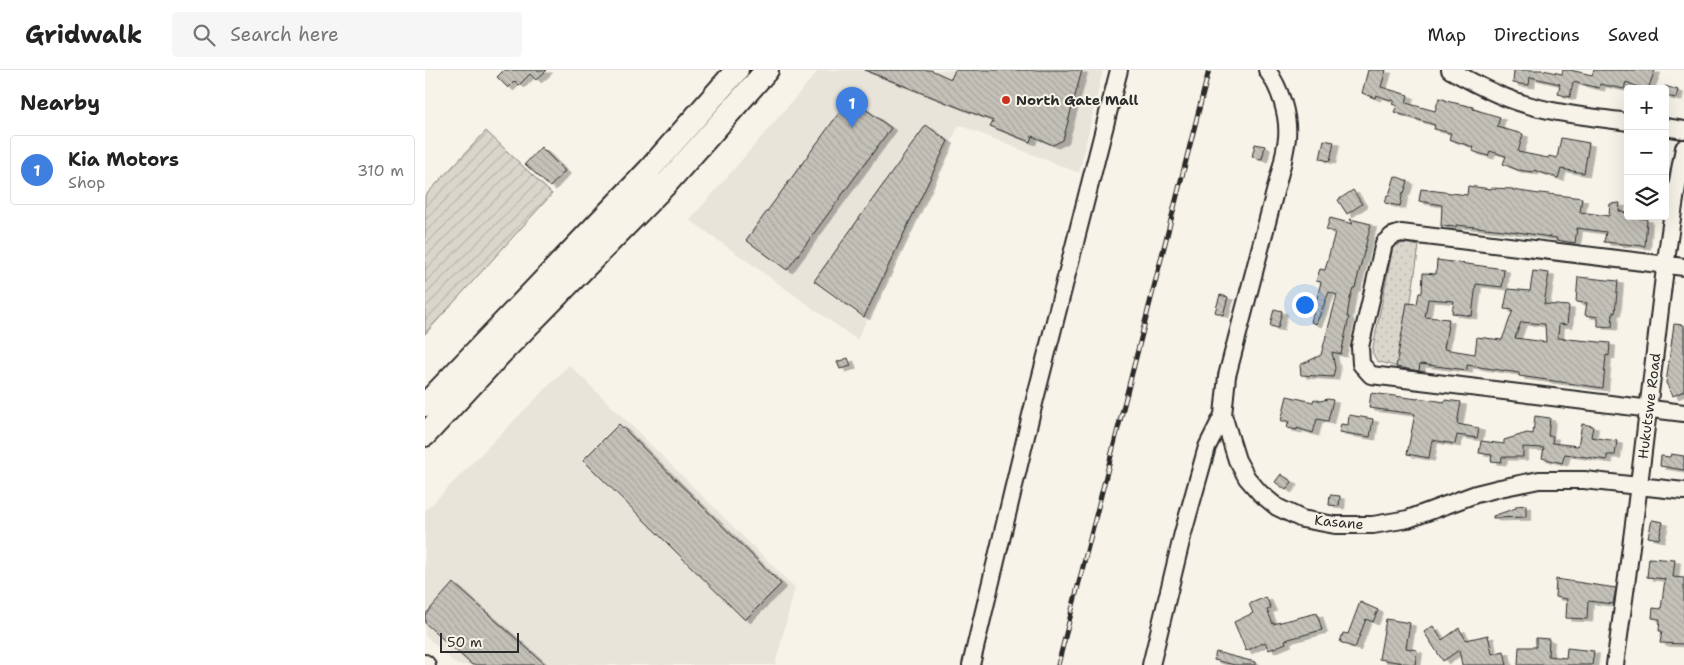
<!DOCTYPE html>
<html lang="en">
<head>
<meta charset="utf-8">
<style>
  :root { --surface:#fff; --page:#f6f6f6; --text:#222; --muted:#767676; --line:#e0e0e0; --accent:#ea580c }
  body { margin:0; font-family:"Shantell Sans",sans-serif; background:var(--page); color:var(--text) }
  .controls { position:absolute; right:15px; top:15px; display:grid; overflow:hidden; border-radius:5px; box-shadow:0 5px 20px #0002 }
  .controls button { width:45px; height:45px; display:grid; place-items:center; padding:0; border:0; border-bottom:1px solid var(--line); background:var(--surface); color:var(--text); font:25px sans-serif }
  .scale { position:absolute; left:15px; bottom:12px; width:79px; box-sizing:border-box; padding-left:5px; border:2px solid #2b2b2b; border-top:0; font-size:14px; line-height:18px; white-space:nowrap; color:#2b2b2b; -webkit-text-stroke:4px #f7f3e8; paint-order:stroke }
  .you { position:absolute; left:879px; top:234px; width:18px; height:18px; margin:-12px; border:4px solid #fff; border-radius:50%; background:#1a73e8; box-shadow:0 0 0 8px #1a73e833 }
  .badge { display:grid; place-items:center; width:32px; height:32px; border-radius:50%; background:var(--accent); color:#fff; font-size:16px; font-weight:700 }
  .pin { position:absolute; translate:-50% -41px; filter:drop-shadow(0 1px 2px #0008) }
  .pin::after { content:''; position:absolute; top:26px; width:18px; height:15px; background:inherit; clip-path:polygon(0 0,100% 0,50% 100%) }
  .list { margin:0; padding:0; list-style:none }
  h2 { display:flex; justify-content:space-between; align-items:center; height:65px; margin:0; padding:0 20px; font-size:21px }
  h2 small { font-size:16px; font-weight:400; color:var(--muted) }
  .list li { display:grid; grid-template-columns:32px 1fr auto; gap:15px; align-items:center; box-sizing:border-box; height:70px; margin:0 10px 10px; padding:0 10px; border:1px solid var(--line); border-radius:5px }
  .list b { display:block; font-size:19px; white-space:nowrap }
  .list p { margin:0; font-size:16px; white-space:nowrap; color:var(--muted) }
  .list em { font-size:16px; font-style:normal; color:var(--muted) }
  .icon { flex:none; width:28px; height:28px; fill:none; stroke:currentColor; stroke-width:2; stroke-linecap:round; stroke-linejoin:round }
  .map { position:relative; flex:none; width:1259px; height:595px; overflow:hidden }
  header { display:flex; align-items:center; gap:30px; box-sizing:border-box; height:70px; padding:0 25px; background:var(--surface); border-bottom:1px solid var(--line) }
  header strong { font-size:24px }
  nav { display:flex; gap:28px; margin-inline-start:auto; font-size:18px }
  .search { width:350px; height:45px; background:var(--page); display:flex; align-items:center; gap:12px; box-sizing:border-box; padding:0 18px; border-radius:5px; color:var(--muted); font-size:19px }
  main { display:flex }
  aside { flex:1; background:var(--surface) }
  .map>svg:first-child { display:block }
</style>
</head>
<body>
<header>
<strong>Gridwalk</strong>
<div class="search"><svg class="icon" aria-label="search" viewBox="0 0 24 24"><circle cx="10" cy="10" r="6"/><path d="M15 15l6 6"/></svg>Search here</div>
<nav><a>Map</a><a>Directions</a><a>Saved</a></nav>
</header>
<main>
<aside>
<h2>Nearby<small></small></h2>
<ul class="list">
<li><span class="badge" style="background:#3f7fe0">1</span><div><b>Kia Motors</b><p>Shop</p></div><em>310 m</em></li>
</ul>
</aside>
<div class="map">
<svg width="1259" height="595" viewBox="0 0 1259 595">
  <defs>
    <pattern id="grass-dots" width="8" height="8" patternUnits="userSpaceOnUse" patternTransform="scale(1.25)"><rect width="8" height="8" fill="#dad6cc"/><path d="M2 2h.1M6 6h.1" fill="none" stroke="#bbb8af" stroke-width="1.8" stroke-linecap="round"/></pattern>
    <pattern id="garden-furrows" width="10" height="10" patternUnits="userSpaceOnUse" patternTransform="scale(1.25)"><rect width="10" height="10" fill="#dad6cc"/><path d="M-1 1l2-2M0 10L10 0M9 11l2-2" fill="none" stroke="#bbb8af"/></pattern>
    <pattern id="building-back-hatch" width="6" height="6" patternUnits="userSpaceOnUse" patternTransform="scale(1.25)"><rect width="6" height="6" fill="#c4c1b9"/><path d="M-1 5l2 2M0 0l6 6M5-1l2 2" fill="none" stroke="#a9a69f"/></pattern>
    <filter id="shadow"><feDropShadow dx="5.5" dy="3" stdDeviation="0" flood-color="#0004"/></filter>
  </defs>
  <rect width="100%" height="100%" fill="#f7f3e8"/>
  <filter id="ink" filterUnits="userSpaceOnUse"><feTurbulence type="fractalNoise" baseFrequency=".02" numOctaves="2"/><feDisplacementMap in="SourceGraphic" scale="10" xChannelSelector="R" yChannelSelector="G"/><feConvolveMatrix kernelMatrix="1 2 1 2 8 2 1 2 1" color-interpolation-filters="sRGB"/></filter>
  <g filter="url(#ink)">
    <path fill="#e8e4da" d="M394,0H678L654,103L534,55L432,270L265,150Z
      M144,295L209,358L370,518L350,595H32L0,565V441Z"/>
    <path fill="url(#grass-dots)" stroke="#82807c" d="M979,173L994,176L976,298L952,291L947,282L968,177Z"/>
    <path fill="url(#garden-furrows)" stroke="#82807c" d="M61,61L127,124L0,264V126Z"/>
    <path fill="url(#building-back-hatch)" stroke="#2b2b2b" fill-rule="evenodd" filter="url(#shadow)" d="M79,0H122L111,10L105,4L94,15L90,11L83,18L72,7Z
      M439,0H506L526,9L530,0H657L638,70L628,75L607,66L605,72L565,56L568,51Z
      M943,0H961L956,17L983,25L981,33L1010,41L1014,28L1021,30V31L1048,37V39L1075,47L1072,57L1098,64L1093,82L1123,88L1124,86L1132,88L1136,68L1164,73L1159,103L1136,99L1133,108L1109,100L1108,102L1093,100L1078,94L1081,86L1065,81L1063,86L1047,81L1048,77L1024,69L1026,63L1009,59L1010,55L969,42L972,36L967,34L969,31L951,25L950,28L937,23Z
      M1089,0H1118L1137,4L1138,0H1145L1167,5L1169,0H1230L1223,19H1218L1201,12L1199,19L1175,14L1174,18L1148,12L1145,27L1133,24L1135,14L1105,7L1104,15L1088,13Z
      M1240,16L1253,20L1251,28L1240,26Z
      M425,28L466,58L362,200L321,170Z
      M501,55L523,71L439,247L389,211Z
      M899,70L909,72L905,91L895,89Z
      M830,74L840,76L837,89L827,87Z
      M116,77L140,101L125,117L100,94Z
      M970,106L983,111L979,123L978,122L975,136L960,133L962,125H964Z
      M1043,116L1066,119V118L1088,119V120L1114,124L1115,123L1157,128L1155,142L1184,146L1185,134L1195,133L1194,141L1202,143L1201,147L1222,149L1220,176L1179,172L1181,162L1152,158L1150,173L1131,170L1132,168L1079,160L1031,155V157L1016,156L1017,135L994,131L996,119L1042,125Z
      M928,120L937,134L922,144L913,130Z
      M905,148L928,154L925,149L946,154L930,218H928L925,228L922,247H924L916,284L907,282L910,298L908,307L876,305L875,295L896,285L912,225L904,222L891,254L886,252L896,212L891,211L895,199L900,200L910,162L901,160Z
      M1012,190L1079,199L1077,217L1051,214L1047,246L1027,243L1029,231L1003,229L1000,247L1024,249L1019,279L1050,284L1052,267L1077,270L1088,240L1079,239L1083,219L1105,221L1108,201L1124,203L1119,234L1144,236L1142,255L1134,254L1133,268L1185,273L1184,286L1181,285L1178,318L1094,306V303L1042,295V300L995,294L994,301L971,297L982,233L992,234L994,223H997L998,203L1011,204ZM1096,252L1120,254L1121,272L1090,268Z
      M1153,207L1193,211L1190,243L1188,242L1187,257L1173,256V247L1160,245L1162,233L1151,232Z
      M795,225L803,227L798,245L790,242Z
      M849,239L857,241L853,258L845,256Z
      M1249,254L1259,255V321L1248,326L1241,313Z
      M423,288L426,296L415,299L412,292Z
      M946,323L993,329V328L1020,332V330L1036,332L1032,354L1054,358L1052,368L1032,365L1030,374L1007,370L1004,388L982,384L990,344L944,338Z
      M862,326L888,332L889,329L896,331L902,329L908,330L903,351L892,349L888,363L872,358V360L862,358L864,351H856Z
      M924,345L948,349L945,367L914,362L916,354L923,355Z
      M1110,346L1125,348L1123,366H1128L1127,373L1153,376L1157,354L1168,356L1166,367L1192,371L1190,385H1182V390L1140,384L1137,393L1117,388L1119,378L1098,377V387H1077L1076,392L1066,391L1067,385L1054,383L1056,371L1079,374V370L1102,363L1108,364Z
      M194,354L356,514L320,550L158,390Z
      M1246,384L1259,386V400L1235,396L1236,386L1245,387Z
      M856,404L867,412L861,420L850,412Z
      M905,425L915,426L914,436L904,435Z
      M1101,435V447L1068,448V446L1091,438V436Z
      M1227,450L1238,452L1234,469L1223,467Z
      M1224,488L1250,490L1248,507L1259,508V574L1235,573L1237,561H1234L1235,549L1227,548L1228,538L1236,539L1240,509L1222,507Z
      M1131,509L1191,518L1188,534L1163,531L1162,549L1141,548L1142,529L1130,527Z
      M28,513L121,595H47L0,553V545Z
      M841,527L846,538L842,540L848,554L892,543L897,560L860,570L861,573L844,580L840,572L821,581L809,552L828,543L824,534Z
      M935,532L953,540L948,552L941,549L930,578L915,572L918,563L923,564Z
      M961,549L985,553L981,578L992,580L990,595L954,589Z
      M1008,556L1017,570L1034,558L1041,570L1063,565L1067,584L1079,581L1082,595H1037L1034,580L1018,591L999,562Z
      M1111,568L1124,569L1123,586L1141,588L1142,578L1169,581L1167,595H1093L1094,577H1111Z
      M791,582L830,592V595H810L789,590Z"/>
    <g fill="none" stroke-linecap="round" stroke-linejoin="round">
      <defs>
        <path id="minor" d="M842,0C855,18 864,45 862,68C861,76 859,84 858,91L802,306L798,345L812,390L822,408L835,423L852,437L877,449L910,455H948L983,449L1051,424L1075,418L1114,410H1159L1259,421
          M1025,0C1042,9 1059,19 1077,26C1117,43 1161,46 1203,52
          M1240,57L1259,60
          M1259,197L976,163L967,166L959,173L935,277L936,294L946,305L1259,343
          M0,593L2,595
          M546,595L606,345L694,0
          M726,595L758,463L782,377L798,345
          M1190,595C1202,510 1213,425 1223,340C1234,252 1242,165 1259,78"/>
        <path id="highway" d="M0,335L224,100L312,0
          M0,365L76,283L242,113L342,0"/>
      </defs>
      <use href="#minor" stroke="#2b2b2b" stroke-width="20"/>
      <use href="#highway" stroke="#2b2b2b" stroke-width="26"/>
      <use href="#minor" stroke="#f7f3e8" stroke-width="16"/>
      <use href="#highway" stroke="#f7f3e8" stroke-width="22"/>
      <defs>
        <path id="rail" d="M633,595L784,0"/>
      </defs>
      <use href="#rail" stroke="#2b2b2b" stroke-width="5"/>
      <use href="#rail" stroke="#f7f3e8" stroke-width="3" stroke-dasharray="9" stroke-linecap="butt"/>
    </g>
  </g>
  <circle fill="#c8321e" stroke="#f7f3e8" stroke-width="2" cx="581" cy="30" r="5"/>
  <g text-anchor="middle" stroke-width="4" stroke-linejoin="round" paint-order="stroke">
    <g font-size="14" font-weight="bold" fill="#2b2b2b" stroke="#f7f3e8" text-anchor="start">
      <text x="591" y="35">North Gate Mall</text>
    </g>
    <g font-size="14" fill="#2b2b2b" stroke="#f7f3e8">
      <text transform="translate(1224 336) rotate(-83)" y="5">Hukutswe Road</text>
      <text transform="translate(914 452) rotate(5)" y="5">Kasane</text>
    </g>
  </g>
</svg>
<div class="controls">
<button>+</button>
<button>−</button>
<button><svg class="icon" aria-label="layers" viewBox="0 0 24 24"><path d="M12 4l9 5-9 5-9-5zM3 14l9 5 9-5"/></svg></button>
</div>
<div class="scale">50 m</div>
<div class="you"></div>
<div class="pin badge" style="left:427px;top:58px;background:#3f7fe0">1</div>
</div>
</main>
</body>
</html>
